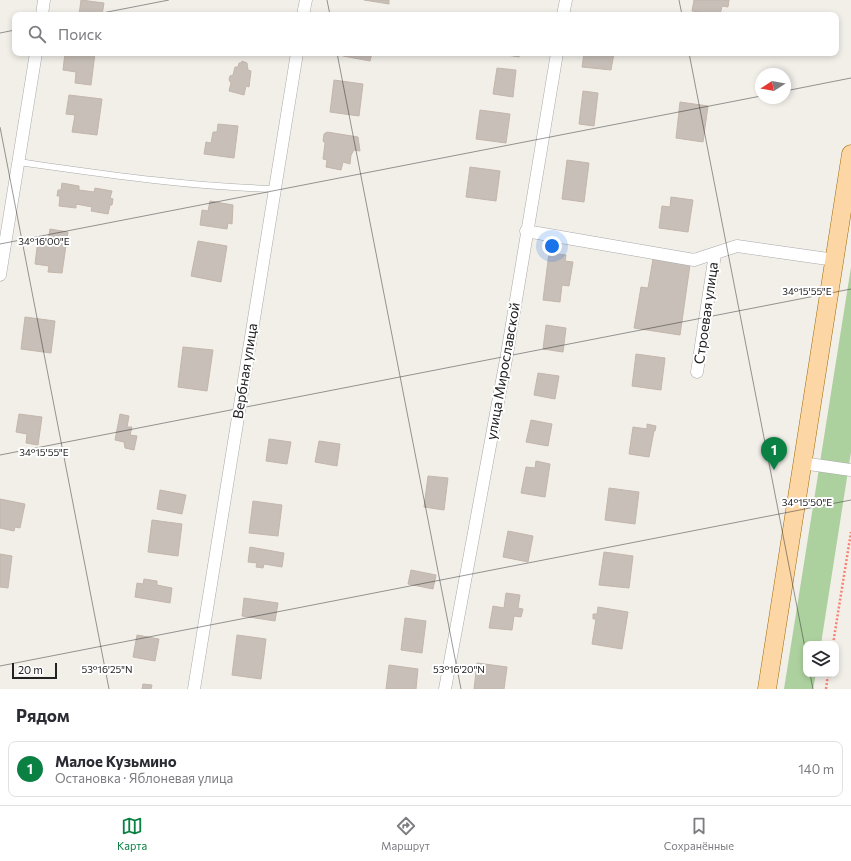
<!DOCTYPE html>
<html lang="ru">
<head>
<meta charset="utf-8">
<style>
  :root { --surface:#fff; --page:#f7f7f7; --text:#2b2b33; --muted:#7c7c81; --line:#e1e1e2; --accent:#0b8043 }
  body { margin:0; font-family:Commissioner,sans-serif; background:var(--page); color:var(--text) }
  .controls { position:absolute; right:12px; bottom:12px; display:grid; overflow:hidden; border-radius:8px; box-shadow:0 2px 6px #0003 }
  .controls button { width:36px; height:36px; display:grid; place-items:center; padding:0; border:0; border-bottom:1px solid var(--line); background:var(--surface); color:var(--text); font:20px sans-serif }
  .compass { position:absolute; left:755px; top:68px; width:36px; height:36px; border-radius:50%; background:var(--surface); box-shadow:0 2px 6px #0003; rotate:259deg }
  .scale { position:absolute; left:12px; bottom:10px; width:45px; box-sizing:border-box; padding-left:4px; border:2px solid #222; border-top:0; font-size:11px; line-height:14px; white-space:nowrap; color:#222; -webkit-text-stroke:3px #fff; paint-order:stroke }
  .you { position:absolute; left:552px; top:246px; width:14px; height:14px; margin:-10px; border:3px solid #fff; border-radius:50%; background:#1a73e8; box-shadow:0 0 0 6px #1a73e833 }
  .badge { display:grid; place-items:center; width:26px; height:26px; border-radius:50%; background:var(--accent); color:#fff; font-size:13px; font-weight:700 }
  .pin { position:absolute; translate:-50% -33px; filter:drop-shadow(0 1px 2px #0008) }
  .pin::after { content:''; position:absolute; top:21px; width:14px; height:12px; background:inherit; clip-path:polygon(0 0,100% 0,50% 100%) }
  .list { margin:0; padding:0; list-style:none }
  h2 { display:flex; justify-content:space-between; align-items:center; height:52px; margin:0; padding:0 16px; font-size:17px }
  h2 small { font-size:13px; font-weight:400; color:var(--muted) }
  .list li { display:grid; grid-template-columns:26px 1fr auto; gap:12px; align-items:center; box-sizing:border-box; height:56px; margin:0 8px 8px; padding:0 8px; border:1px solid var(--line); border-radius:8px }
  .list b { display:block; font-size:15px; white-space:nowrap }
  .list p { margin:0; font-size:13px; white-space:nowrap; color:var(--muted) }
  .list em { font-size:13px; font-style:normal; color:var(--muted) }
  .icon { flex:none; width:22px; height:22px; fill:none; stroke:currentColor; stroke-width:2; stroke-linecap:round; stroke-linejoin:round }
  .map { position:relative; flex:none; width:851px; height:689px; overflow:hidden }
  .search { position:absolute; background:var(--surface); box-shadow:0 2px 6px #0003; left:12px; right:12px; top:12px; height:44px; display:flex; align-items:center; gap:10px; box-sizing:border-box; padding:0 14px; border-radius:8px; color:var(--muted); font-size:15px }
  .sheet { height:116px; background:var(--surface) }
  nav { display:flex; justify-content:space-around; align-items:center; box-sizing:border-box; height:56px; border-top:1px solid var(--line); background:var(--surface); font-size:11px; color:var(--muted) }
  nav a { display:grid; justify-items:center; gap:2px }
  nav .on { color:var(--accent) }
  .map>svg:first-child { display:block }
</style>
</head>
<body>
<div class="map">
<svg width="851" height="689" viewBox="0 0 851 689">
  <rect width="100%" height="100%" fill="#f2efe9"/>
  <path fill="#add19e" d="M851,267V452L821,644H806V674H816L813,689H784Z"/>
  <path fill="#c7bfb8" stroke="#c4b6ab" d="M81,0L104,3L102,15H79Z
    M364,0H389V4Z
    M694,0H729L728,7L722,6L720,15L692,11Z
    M65,53H95L91,85L75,83L76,72L63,70Z
    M344,53H372L370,61L343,56Z
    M495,53H520L519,57Z
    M584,53H614L611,70L582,67Z
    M242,61L247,63L248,70L251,71L249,87L246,86L244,95L229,91L231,83L229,80L230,76L233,75L235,67H238L239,63H241Z
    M497,68L516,70L513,97L493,94Z
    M334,80L363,84L359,116L330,112Z
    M583,91L598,93L594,126L579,124Z
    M69,95L102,99L97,135L72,132L75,115L66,114Z
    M680,102L708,106L703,142L676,138Z
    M480,110L510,114L506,143L476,139Z
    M218,124L238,126L234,158L204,154L206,142L211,143L213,132H217Z
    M327,132L358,137L360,151L354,150L351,155L350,164L343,162L341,170L326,167L327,160L323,159L325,143L323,141L324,134Z
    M567,160L589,163L584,202L562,199Z
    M470,167L500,171L496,201L466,197Z
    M62,183L79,186V190L94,192L95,188L112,191L110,198L113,199L112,205H110L108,214L91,211L92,207L76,204V208L59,206L60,196H57L58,190H61Z
    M671,197L693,200L688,232L659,228L662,206L670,207Z
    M210,201L233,205L232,224L228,223L227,229L200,225L202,210L208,211Z
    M50,229L68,232L62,273L48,272L49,266L35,264L38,239L48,241Z
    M198,241L227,246L221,282L191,276Z
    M549,253L566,255L565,261L573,262L569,286L562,285L560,302L543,300Z
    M653,259L690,265L680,335L634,328L641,287L648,288Z
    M25,317L55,321L51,353L21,349Z
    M546,325L566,328L563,352L543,349Z
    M183,347L213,350L207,391L178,387Z
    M636,354L665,358L661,390L632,386Z
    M538,373L559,376L555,399L534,395Z
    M19,414L42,417L38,445L26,443L27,434L16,432Z
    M120,414L129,416L127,427H132L130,435L137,436L134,450L125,448L124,442L115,440Z
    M531,420L552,424L548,446L526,442Z
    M647,424L656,426L655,431H654L649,457L629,454L633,427L647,429Z
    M269,439L291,442L287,464L266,461Z
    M319,441L340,444L337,466L315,462Z
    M536,461L550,464L545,497L521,493L526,467L535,468Z
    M428,476L448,478L444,510L424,507Z
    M609,488L639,492L635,524L605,520Z
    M160,490L186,495L182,514L157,509Z
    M0,499L25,504L20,528L15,527L14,531L0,528Z
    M253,501L282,505L278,536L249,533Z
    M152,520L182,524L178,556L148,552Z
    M508,531L533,536L528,562L503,557Z
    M250,547L284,553L282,567L264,564L263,568L256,567L257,563L248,562Z
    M604,552L633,556L629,588L599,585Z
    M0,554L12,556L8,588L0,587Z
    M411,570L436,575L433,589L408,584Z
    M144,579L157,581V585L172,588L170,603L135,597L137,583L143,584Z
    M506,593L520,595L518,608L523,609L521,617L514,616L512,630L489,628L493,606L504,608Z
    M244,598L278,603L275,621L242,616Z
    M598,607L628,612L622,649L592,644L596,619H593V614H597Z
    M405,618L426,621L422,653L401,650Z
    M137,635L159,639L155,661L133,657Z
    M237,635L266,639L261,679L232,675Z
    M477,663L507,667L504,689H474Z
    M389,665L418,669L416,689H386Z
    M143,684L152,685L151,689H142Z"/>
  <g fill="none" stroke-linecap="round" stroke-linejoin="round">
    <defs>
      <path id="service" d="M18,162C103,174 189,187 275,189"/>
      <path id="minor" d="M42,15L44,0
        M303,15L306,0
        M563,15L566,0
        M526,231L694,260L737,246L835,260
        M0,275L36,53
        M697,372L715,254
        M802,463L851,470
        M194,689L297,53
        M445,689L507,354L557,53"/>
      <path id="primary" d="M767,689L851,154"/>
    </defs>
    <use href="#service" stroke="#a9a9a9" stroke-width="7"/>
    <use href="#minor" stroke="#a9a9a9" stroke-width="13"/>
    <use href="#primary" stroke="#a06b00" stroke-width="19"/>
    <path stroke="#fa8072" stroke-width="2.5" stroke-dasharray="2 2" stroke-linecap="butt" d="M833,644L851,532
      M826,689L828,674"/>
    <use href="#service" stroke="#fff" stroke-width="6"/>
    <use href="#minor" stroke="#fff" stroke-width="12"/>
    <use href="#primary" stroke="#fcd6a4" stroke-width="18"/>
  </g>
  <path fill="none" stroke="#222" stroke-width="1" stroke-opacity="0.45" d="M327,0L330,15M679,0L682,15M92,15L169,0M0,33L15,30M337,53L461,689M689,53L806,653M785,91L851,78M0,127L109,689M0,244L761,96M0,455L851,289M0,666L851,500M810,674L813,689"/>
  <g text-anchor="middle" stroke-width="4" stroke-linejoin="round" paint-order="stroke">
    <g font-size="14" fill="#222" stroke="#fff">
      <text transform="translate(706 313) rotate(-82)" y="5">Строевая улица</text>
      <text transform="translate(245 371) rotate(-81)" y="5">Вербная улица</text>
      <text transform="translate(503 371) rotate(-80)" y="5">улица Мирославской</text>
    </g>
  </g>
  <g font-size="10" text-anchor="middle" fill="#222" stroke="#fff" stroke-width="4" stroke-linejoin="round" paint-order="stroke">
    <text x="44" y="245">34°16'00"E</text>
    <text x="807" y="295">34°15'55"E</text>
    <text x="44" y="456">34°15'55"E</text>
    <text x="807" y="506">34°15'50"E</text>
    <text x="107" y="673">53°16'25"N</text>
    <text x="459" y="673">53°16'20"N</text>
  </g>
</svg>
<div class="controls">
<button><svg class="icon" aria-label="layers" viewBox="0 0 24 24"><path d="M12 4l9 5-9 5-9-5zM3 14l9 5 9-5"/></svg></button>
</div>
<svg class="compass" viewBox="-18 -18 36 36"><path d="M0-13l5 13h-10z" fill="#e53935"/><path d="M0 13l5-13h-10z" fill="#7c7c81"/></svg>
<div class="scale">20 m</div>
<div class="you"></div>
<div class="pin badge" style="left:774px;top:470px">1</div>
<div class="search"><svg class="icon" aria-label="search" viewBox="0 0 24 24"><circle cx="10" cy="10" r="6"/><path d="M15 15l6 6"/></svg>Поиск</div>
</div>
<section class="sheet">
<h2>Рядом<small></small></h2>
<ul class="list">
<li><span class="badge">1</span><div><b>Малое Кузьмино</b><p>Остановка · Яблоневая улица</p></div><em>140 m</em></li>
</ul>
</section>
<nav>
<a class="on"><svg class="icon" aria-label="map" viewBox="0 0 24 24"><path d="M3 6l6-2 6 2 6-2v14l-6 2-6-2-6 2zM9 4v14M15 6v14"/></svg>Карта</a>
<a><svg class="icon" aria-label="directions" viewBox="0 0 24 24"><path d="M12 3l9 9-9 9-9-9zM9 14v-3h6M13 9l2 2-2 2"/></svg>Маршрут</a>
<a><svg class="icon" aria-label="saved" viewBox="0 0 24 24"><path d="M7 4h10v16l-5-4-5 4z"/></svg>Сохранённые</a>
</nav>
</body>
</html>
